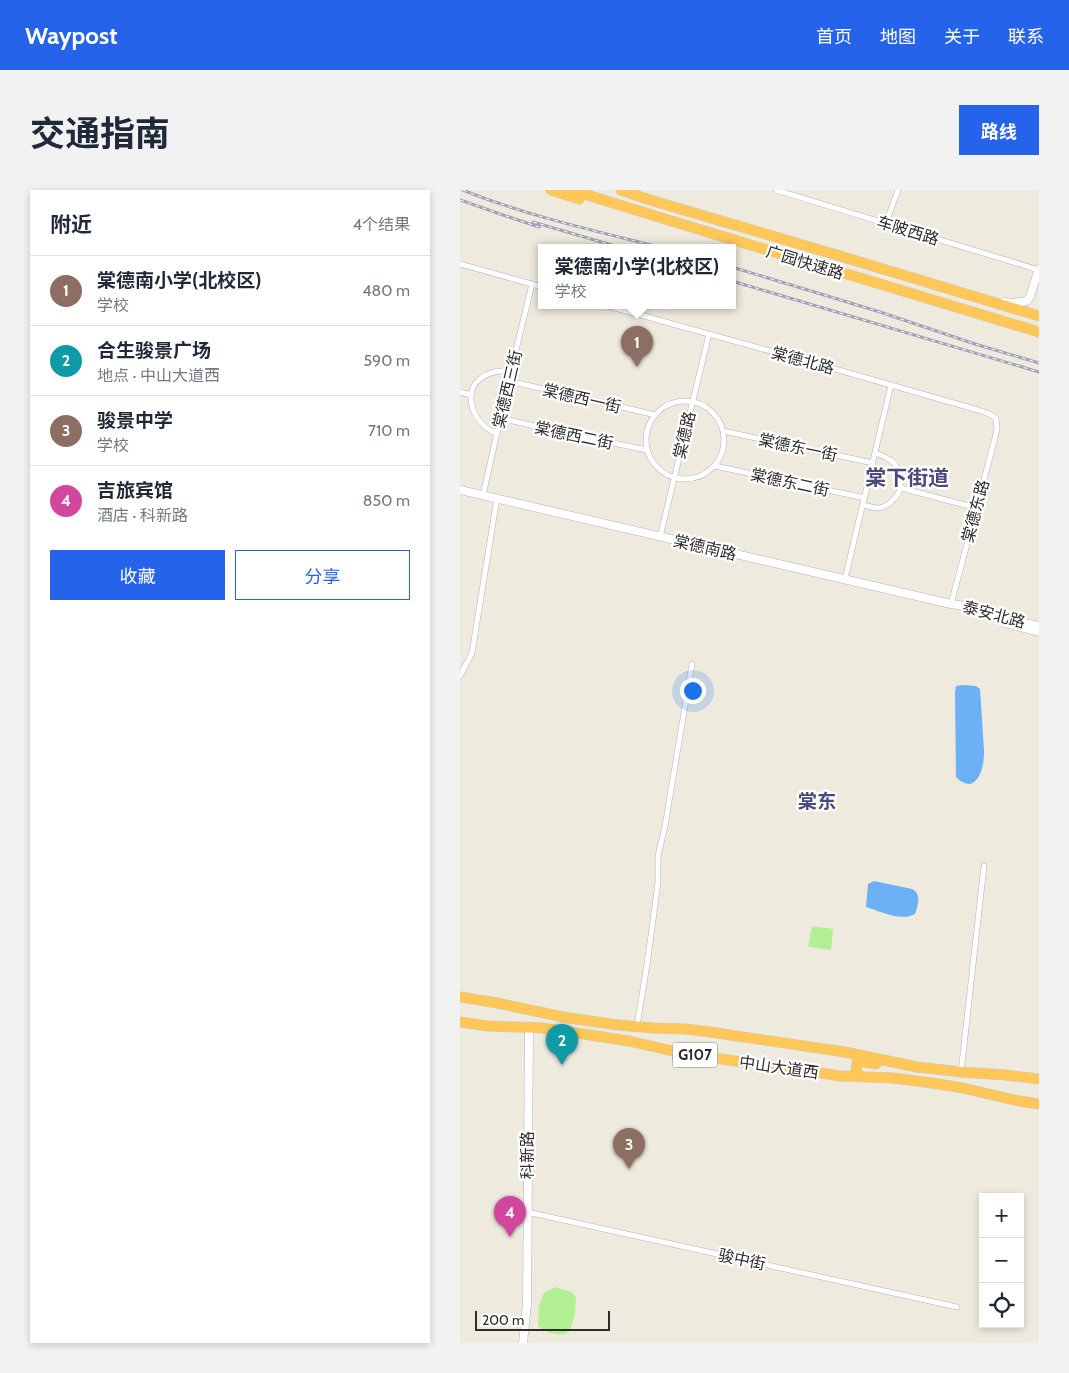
<!DOCTYPE html>
<html lang="zh">
<head>
<meta charset="utf-8">
<style>
  :root { --surface:#fff; --page:#f2f2f3; --text:#1f2937; --muted:#747a83; --line:#e0e1e3; --accent:#2563eb }
  body { margin:0; font-family:Cabin,"Noto Sans SC",sans-serif; background:var(--page); color:var(--text) }
  .controls { position:absolute; right:15px; bottom:15px; display:grid; overflow:hidden; border-radius:0px; box-shadow:0 2px 8px #0003 }
  .controls button { width:45px; height:45px; display:grid; place-items:center; padding:0; border:0; border-bottom:1px solid var(--line); background:var(--surface); color:var(--text); font:25px sans-serif }
  .scale { position:absolute; left:15px; bottom:12px; width:135px; box-sizing:border-box; padding-left:5px; border:2px solid #2c2c2c; border-top:0; font-size:14px; line-height:18px; white-space:nowrap; color:#2c2c2c; -webkit-text-stroke:4px #fff; paint-order:stroke }
  .you { position:absolute; left:232px; top:500px; width:18px; height:18px; margin:-12px; border:4px solid #fff; border-radius:50%; background:#1a73e8; box-shadow:0 0 0 8px #1a73e833 }
  .badge { display:grid; place-items:center; width:32px; height:32px; border-radius:50%; background:var(--accent); color:#fff; font-size:16px; font-weight:700 }
  .pin { position:absolute; translate:-50% -41px; filter:drop-shadow(0 1px 2px #0008) }
  .pin::after { content:''; position:absolute; top:26px; width:18px; height:15px; background:inherit; clip-path:polygon(0 0,100% 0,50% 100%) }
  .popup { position:absolute; left:78px; top:54px; width:198px; height:65px; box-sizing:border-box; display:grid; place-content:center; border-radius:0px; background:var(--surface); filter:drop-shadow(0 1px 4px #0005); font-size:16px; white-space:nowrap; color:var(--muted) }
  .popup b { font-size:19px; color:var(--text) }
  .popup::after { content:''; position:absolute; left:50%; top:100%; margin-left:-10px; border:10px solid transparent; border-top-color:var(--surface) }
  .list { margin:0; padding:0; list-style:none }
  h2 { display:flex; justify-content:space-between; align-items:center; height:65px; margin:0; padding:0 20px; font-size:21px }
  h2 small { font-size:16px; font-weight:400; color:var(--muted) }
  .list li { display:grid; grid-template-columns:32px 1fr auto; gap:15px; align-items:center; box-sizing:border-box; height:70px; padding:0 20px; border-top:1px solid var(--line) }
  .list b { display:block; font-size:19px; white-space:nowrap }
  .list p { margin:0; font-size:16px; white-space:nowrap; color:var(--muted) }
  .list em { font-size:16px; font-style:normal; color:var(--muted) }
  .actions { display:flex; gap:10px; padding:15px 20px }
  .actions a { flex:1; padding:11px 0; border:1px solid var(--accent); border-radius:0px; text-align:center; font-size:18px; color:var(--accent) }
  .actions .main { background:var(--accent); color:#fff }
  .icon { flex:none; width:28px; height:28px; fill:none; stroke:currentColor; stroke-width:2; stroke-linecap:round; stroke-linejoin:round }
  .map { position:relative; flex:none; width:579px; height:1153px; overflow:hidden; border-radius:0px }
  header { display:flex; align-items:center; gap:30px; box-sizing:border-box; height:70px; padding:0 25px; background:var(--accent); color:#fff }
  header strong { font-size:24px }
  nav { display:flex; gap:28px; margin-inline-start:auto; font-size:18px }
  .intro { display:flex; align-items:center; justify-content:space-between; box-sizing:border-box; height:120px; padding:0 30px }
  h1 { margin:0; font-size:35px }
  .button { padding:12px 22px; border-radius:0px; background:var(--accent); color:#fff; font-size:18px; font-weight:700 }
  main { display:flex; gap:30px; padding:0 30px }
  aside { flex:1; background:var(--surface); border-radius:0px; box-shadow:0 2px 8px #0003 }
  .map>svg:first-child { display:block }
</style>
</head>
<body>
<header>
<strong>Waypost</strong>
<nav><a>首页</a><a>地图</a><a>关于</a><a>联系</a></nav>
</header>
<div class="intro"><h1>交通指南</h1><a class="button">路线</a></div>
<main>
<aside>
<h2>附近<small>4个结果</small></h2>
<ul class="list">
<li><span class="badge" style="background:#8d6e63">1</span><div><b>棠德南小学(北校区)</b><p>学校</p></div><em>480 m</em></li>
<li><span class="badge" style="background:#0f9aa8">2</span><div><b>合生骏景广场</b><p>地点 · 中山大道西</p></div><em>590 m</em></li>
<li><span class="badge" style="background:#8d6e63">3</span><div><b>骏景中学</b><p>学校</p></div><em>710 m</em></li>
<li><span class="badge" style="background:#d1479c">4</span><div><b>吉旅宾馆</b><p>酒店 · 科新路</p></div><em>850 m</em></li>
</ul>
<div class="actions"><a class="main">收藏</a><a>分享</a></div>
</aside>
<div class="map">
<svg width="579" height="1153" viewBox="0 0 579 1153">
  <rect width="100%" height="100%" fill="#eeebde"/>
  <path fill="#b3ef93" d="M352,736L373,739L371,760L348,757Z
    M95,1097L111,1102L116,1107C115,1121 116,1134 106,1144C94,1145 87,1143 78,1136L79,1115L84,1103Z"/>
  <path fill="#6cb1f5" d="M503,495L516,496L520,499L524,560C525,576 517,608 496,587L495,502L496,496Z
    M414,691L452,699C462,704 458,715 455,724C440,732 420,721 406,717L408,694Z"/>
  <g fill="none" stroke-linecap="round" stroke-linejoin="round">
    <defs>
      <path id="street" d="M316,0L579,80
        M426,33L438,0
        M0,74L82,97
        M148,116L382,181L518,220L527,223L536,228L537,239L535,248L491,414
        M49,191L196,225
        M0,202L11,205
        M186 250a39 39 0 1 1 78 0a39 39 0 1 1-78 0Z
        M40,228L128,248L187,260
        M263,241L413,273
        M37,243C15,237 0,203 21,188C30,181 40,180 51,181
        M255,276L405,308
        M441,298L516,318
        M23,305L51,181L72,94
        M403,315C408,316 414,318 419,318C424,317 429,314 432,311C444,301 444,283 433,272C428,268 421,265 415,263
        M200,347L249,144
        M385,389L431,195
        M0,486L12,463L37,308
        M177,836L188,768L198,692V666L205,636L232,474
        M501,882L524,676
        M67,1022L497,1117"/>
      <path id="secondary" d="M544,112L553,113L567,111L570,106L579,79
        M0,300L491,414L512,417L551,430L579,436
        M545,433L579,442
        M63,1153L67,1114L69,837"/>
      <path id="highway" d="M91,0L119,9
        M111,0L218,33L579,142
        M161,0L190,10L370,63L579,126
        M0,807L37,813L103,827L158,835L194,838L226,839L250,842L385,862L457,877L501,882L546,885L579,889
        M0,832L28,836L82,838L130,845L169,851L226,864L381,886L433,888L472,893L503,898L554,910L579,914
        M403,887L398,884L396,880L397,873L403,872L416,874"/>
    </defs>
    <use href="#street" stroke="#b2b2c0" stroke-width="6"/>
    <use href="#secondary" stroke="#b2b2c0" stroke-width="9"/>
    <use href="#highway" stroke="#ccc" stroke-width="11"/>
    <use href="#street" stroke="#fff" stroke-width="5"/>
    <use href="#secondary" stroke="#fff" stroke-width="8"/>
    <use href="#highway" stroke="#ffc658" stroke-width="10"/>
    <defs>
      <path id="rail" d="M3,0C67,26 136,41 203,58
        M0,10L43,25L79,37
        M73,32L162,58
        M272,77L420,122L515,154L579,173
        M272,91L579,182"/>
    </defs>
    <use href="#rail" stroke="#a2a0b7" stroke-width="3"/>
    <use href="#rail" stroke="#fff" stroke-width="1" stroke-dasharray="4" stroke-linecap="butt"/>
  </g>
  <g text-anchor="middle" stroke-width="4.5" stroke-linejoin="round" paint-order="stroke">
    <rect fill="#fff" stroke="#6b6b6b" stroke-width="1" x="212.5" y="852.5" width="45" height="25" rx="4"/>
    <g font-size="15" font-weight="bold" fill="#2c2c2c">
      <text x="235" y="870">G107</text>
    </g>
    <g font-size="16" fill="#2c2c2c" stroke="#fff">
      <text transform="translate(448 40) rotate(17)" y="6">车陂西路</text>
      <text transform="translate(345 72) rotate(17)" y="6">广园快速路</text>
      <text transform="translate(343 170) rotate(15)" y="6">棠德北路</text>
      <text transform="translate(47 199) rotate(-77)" y="6">棠德西三街</text>
      <text transform="translate(122 208) rotate(13)" y="6">棠德西一街</text>
      <text transform="translate(114 245) rotate(12)" y="6">棠德西二街</text>
      <text transform="translate(224 245) rotate(-77)" y="6">棠德路</text>
      <text transform="translate(338 257) rotate(12)" y="6">棠德东一街</text>
      <text transform="translate(330 292) rotate(12)" y="6">棠德东二街</text>
      <text transform="translate(515 321) rotate(-75)" y="6">棠德东路</text>
      <text transform="translate(245 357) rotate(13)" y="6">棠德南路</text>
      <text transform="translate(534 424) rotate(15)" y="6">泰安北路</text>
      <text transform="translate(319 877) rotate(8)" y="6">中山大道西</text>
      <text transform="translate(67 965) rotate(-90)" y="6">科新路</text>
      <text transform="translate(282 1069) rotate(12)" y="6">骏中街</text>
    </g>
    <g font-size="19" font-weight="bold" fill="#4c497f" stroke="#fff">
      <text x="357" y="618">棠东</text>
    </g>
    <g font-size="21" font-weight="bold" fill="#4c497f" stroke="#fff">
      <text x="447" y="295">棠下街道</text>
    </g>
  </g>
</svg>
<div class="controls">
<button>+</button>
<button>−</button>
<button><svg class="icon" aria-label="locate" viewBox="0 0 24 24"><circle cx="12" cy="12" r="6"/><path d="M12 2v4M12 18v4M2 12h4M18 12h4"/></svg></button>
</div>
<div class="scale">200 m</div>
<div class="you"></div>
<div class="pin badge" style="left:177px;top:177px;background:#8d6e63">1</div>
<div class="popup"><b>棠德南小学(北校区)</b>学校</div>
<div class="pin badge" style="left:102px;top:875px;background:#0f9aa8">2</div>
<div class="pin badge" style="left:169px;top:979px;background:#8d6e63">3</div>
<div class="pin badge" style="left:50px;top:1047px;background:#d1479c">4</div>
</div>
</main>
</body>
</html>
